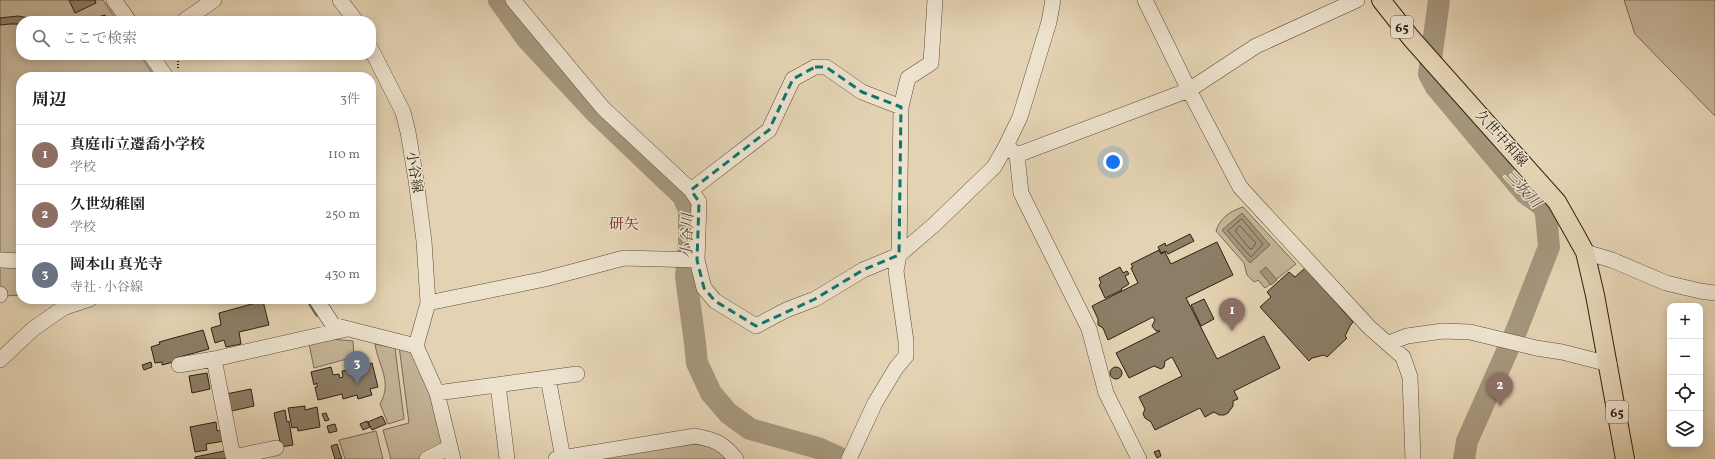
<!DOCTYPE html>
<html lang="ja">
<head>
<meta charset="utf-8">
<style>
  :root { --surface:#fff; --page:#f2f2f2; --text:#222; --muted:#767676; --line:#e0e0e0; --accent:#2563eb }
  body { margin:0; font-family:Vollkorn,"Noto Serif JP",serif; background:var(--page); color:var(--text) }
  .controls { position:absolute; right:12px; bottom:12px; display:grid; overflow:hidden; border-radius:8px; box-shadow:0 2px 10px #0003 }
  .controls button { width:36px; height:36px; display:grid; place-items:center; padding:0; border:0; border-bottom:1px solid var(--line); background:var(--surface); color:var(--text); font:20px sans-serif }
  .you { position:absolute; left:1113px; top:162px; width:14px; height:14px; margin:-10px; border:3px solid #fff; border-radius:50%; background:#1a73e8; box-shadow:0 0 0 6px #1a73e833 }
  .badge { display:grid; place-items:center; width:26px; height:26px; border-radius:50%; background:var(--accent); color:#fff; font-size:13px; font-weight:700 }
  .pin { position:absolute; translate:-50% -33px; filter:drop-shadow(0 1px 2px #0008) }
  .pin::after { content:''; position:absolute; top:21px; width:14px; height:12px; background:inherit; clip-path:polygon(0 0,100% 0,50% 100%) }
  .list { margin:0; padding:0; list-style:none }
  h2 { display:flex; justify-content:space-between; align-items:center; height:52px; margin:0; padding:0 16px; font-size:17px }
  h2 small { font-size:13px; font-weight:400; color:var(--muted) }
  .list li { display:grid; grid-template-columns:26px 1fr auto; gap:12px; align-items:center; box-sizing:border-box; height:60px; padding:0 16px; border-top:1px solid var(--line) }
  .list b { display:block; font-size:15px; white-space:nowrap }
  .list p { margin:0; font-size:13px; white-space:nowrap; color:var(--muted) }
  .list em { font-size:13px; font-style:normal; color:var(--muted) }
  .icon { flex:none; width:22px; height:22px; fill:none; stroke:currentColor; stroke-width:2; stroke-linecap:round; stroke-linejoin:round }
  .map { position:relative; flex:none; width:1715px; height:459px; overflow:hidden }
  .search { position:absolute; background:var(--surface); box-shadow:0 2px 10px #0003; left:16px; top:16px; width:360px; height:44px; display:flex; align-items:center; gap:10px; box-sizing:border-box; padding:0 14px; border-radius:16px; color:var(--muted); font-size:15px }
  .panel { position:absolute; background:var(--surface); box-shadow:0 2px 10px #0003; left:16px; top:72px; width:360px; height:232px; border-radius:16px }
  .map>svg:first-child { display:block }
</style>
</head>
<body>
<div class="map">
<svg width="1715" height="459" viewBox="0 0 1715 459">
  <rect width="100%" height="100%" fill="#e4d3b3"/>
  <filter id="stains"><feTurbulence type="fractalNoise" baseFrequency=".005" numOctaves="4"/><feColorMatrix values="0 0 0 0 .2 0 0 0 0 .09 0 0 0 0 .02 0 0 0 .5 -.17"/></filter>
  <radialGradient id="worn" r=".72"><stop offset=".6" stop-color="#630" stop-opacity="0"/><stop offset="1" stop-color="#630" stop-opacity=".3"/></radialGradient>
  <path fill="#c5b598" stroke="#786a55" d="M0,0H103L117,21H21V55H140L155,77H21V295L5,296L0,287Z
    M1624,0H1715V116L1635,34Z
    M1243,207L1296,264L1265,288L1258,280L1254,282L1247,275L1244,263L1216,231C1220,218 1230,211 1243,207Z
    M331,339L353,341L354,357L314,368L309,344Z
    M375,344L395,348L404,419L388,424L380,404C393,381 378,366 375,344Z
    M399,346L415,352L421,364L444,444L420,459H391L383,430L409,423Z
    M376,431L383,459H345L339,440Z
    M695,444L716,448L728,459H579Z"/>
  <path fill="#a5967c" stroke="#756752" d="M1242,213L1270,245L1250,263L1222,230Z
    M1266,267L1277,280L1271,285L1260,272Z"/>
  <g fill="none" stroke-linecap="round" stroke-linejoin="round">
    <path stroke="#685b47" stroke-width="1" d="M1242,219L1263,244L1251,257L1228,231Z
      M1240,226L1256,243L1252,249H1250L1236,232V230Z"/>
    <path stroke="#756752" stroke-width="3.5" d="M307,299L317,315"/>
    <path stroke="#a5967c" stroke-width="22" d="M499,0L527,39L595,112L683,196L689,210V244L686,277L695,343L697,363L711,393L728,413L750,429L818,448L842,459
      M1439,0L1429,74L1436,87L1525,193L1543,206L1546,214L1549,247L1517,329L1467,441L1464,459"/>
  </g>
  <path fill="#8c7d66" stroke="#2c2012" d="M69,0H95L96,3L75,13Z
    M105,15L107,21H100L98,17Z
    M18,16L34,19L33,21H21V24H10L0,25V18Z
    M1190,234L1194,241L1168,254L1166,251L1161,253L1158,247L1165,243L1166,246Z
    M1217,242L1233,275L1186,298L1217,359L1264,336L1280,368L1234,391L1238,399L1233,401V406L1228,413L1224,415H1219L1214,412L1205,417L1200,408L1155,430L1151,422L1145,418L1143,414L1145,409L1139,397L1182,376L1172,357L1165,361L1164,367L1161,369L1154,366L1129,378L1116,353L1160,331H1156L1152,326L1155,320L1153,317L1108,340L1103,328L1098,325V319L1092,306L1138,283L1131,268L1133,267L1131,264L1159,250L1161,254L1165,252L1171,264Z
    M1120,267L1123,273L1127,271L1129,274L1125,276L1129,284L1121,289L1122,290L1105,298L1099,285L1101,283L1099,278Z
    M1305,268L1353,322L1350,326L1345,336L1347,338L1327,357L1324,355L1312,358L1309,361L1260,307L1271,297L1267,292L1289,272L1295,277Z
    M1204,299L1214,319L1201,326L1191,305Z
    M263,301L269,325L239,332L241,344L226,347L224,340L215,343L211,328L221,325L219,313Z
    M203,330L209,349L176,358L177,361L162,365V362L155,363L151,347L160,344L159,342Z
    M362,357L364,365L372,363L378,387L370,389L372,395L358,399L357,395L343,399L342,394L318,400L315,387H317V383L314,385L311,372L331,367L333,375L339,374L340,378L343,377L342,371L348,370L345,361Z
    M151,362L152,367L144,370L142,365Z
    M1110 373a6 6 0 1 1 12 0a6 6 0 1 1-12 0Z
    M207,373L210,389L192,393L189,376Z
    M251,389L254,406L227,412L226,394Z
    M305,406V410L317,407L320,427L298,431L297,427L292,428L288,408Z
    M285,410L287,422L289,421L293,445L281,447L274,413Z
    M326,413L329,420L325,421L322,414Z
    M382,416L386,424L372,430L368,422Z
    M367,421L370,427L363,430L360,424Z
    M216,422L217,431L223,430L225,441L206,444L207,450L195,452L190,427Z
    M335,424L337,431L329,433L327,426Z
    M337,444L342,459H335L331,446Z
    M229,450L231,459H195V457Z
    M1159,450L1161,456L1157,458L1154,452Z"/>
  <g fill="none" stroke-linecap="round" stroke-linejoin="round">
    <defs>
      <path id="minor" d="M114,0L129,21
        M340,0L356,21
        M513,0L603,108L691,190L699,202L697,260L704,288L715,301L756,326L786,310L815,299L863,270L899,255L935,224L994,167L1006,146L1020,117L1049,22L1053,0
        M1145,0L1189,90L1240,187L1369,327L1403,357L1410,377L1413,459
        M185,20L214,0
        M371,49L403,112L408,132L416,180L424,241L428,303L416,346L437,393L453,459
        M151,55L166,77
        M901,107L908,78L931,63L935,0
        M1010,149L1017,155L1021,193L1089,329L1106,393L1139,459
        M1017,155L1189,90L1256,46L1357,0
        M691,190L769,130L793,79L815,67H826L862,92L901,107L899,255L896,271L906,341V356L896,368L875,403L849,459
        M1585,252L1612,260L1666,283L1700,291L1715,293
        M0,260L21,261
        M0,294V295
        M316,299L333,325L416,346
        M428,303L545,279L624,258L697,260
        M1389,343L1407,336L1443,331L1470,332L1536,348L1562,352L1609,364
        M0,360L33,329L63,308L90,299
        M179,365L214,359
        M548,378L563,458
        M498,385L507,459
        M437,393L577,374
        M234,457L276,448
        M234,459L232,452L214,359L347,329
        M427,459L450,447
        M556,459L695,436C715,440 722,442 736,459"/>
      <path id="major" d="M1381,0L1411,38L1557,202L1575,234L1585,252L1595,295L1625,459"/>
    </defs>
    <use href="#minor" stroke="#5a4d3a" stroke-width="16"/>
    <use href="#major" stroke="#2c2012" stroke-width="20"/>
    <path stroke="#2c2012" stroke-width="2" stroke-dasharray="1 2" stroke-linecap="butt" d="M178,55V70"/>
    <use href="#minor" stroke="#ede2ce" stroke-width="15"/>
    <use href="#major" stroke="#e4d3b3" stroke-width="18"/>
  </g>
  <path fill="none" stroke="#0f766e" stroke-width="3" stroke-dasharray="8 5" stroke-linejoin="round" d="M815,67H826L862,92L901,107L899,255L863,270L815,299L756,326L715,301L704,288L697,260L699,202L691,190L769,130L793,79Z"/>
  <g text-anchor="middle" stroke-width="3" stroke-linejoin="round" paint-order="stroke">
    <g fill="#ede2ce" stroke="#665a4a" stroke-width="1">
      <rect x="1391" y="16" width="22" height="22" rx="3"/>
      <rect x="1606" y="401" width="22" height="22" rx="3"/>
    </g>
    <g font-size="13" font-weight="bold" fill="#2c2012">
      <text x="1402" y="32">65</text>
      <text x="1617" y="417">65</text>
    </g>
    <g font-size="14" fill="#2c2012" stroke="#ede2ce">
      <text transform="translate(1502 138) rotate(48)" y="5">久世中和線</text>
      <text transform="translate(415 172) rotate(81)" y="5">小谷線</text>
    </g>
    <g font-size="15" font-style="italic" fill="#564937" stroke="#ede2ce">
      <text transform="translate(1523 189) rotate(46)" y="5">三坂川</text>
      <text transform="translate(687 236) rotate(-89)" y="5">小谷川</text>
    </g>
    <g font-size="15" fill="#7a1f14" stroke="#ede2ce">
      <text x="624" y="229">研矢</text>
    </g>
  </g>
  <rect width="100%" height="100%" filter="url(#stains)"/>
  <rect width="100%" height="100%" fill="url(#worn)"/>
</svg>
<div class="controls">
<button>+</button>
<button>−</button>
<button><svg class="icon" aria-label="locate" viewBox="0 0 24 24"><circle cx="12" cy="12" r="6"/><path d="M12 2v4M12 18v4M2 12h4M18 12h4"/></svg></button>
<button><svg class="icon" aria-label="layers" viewBox="0 0 24 24"><path d="M12 4l9 5-9 5-9-5zM3 14l9 5 9-5"/></svg></button>
</div>
<div class="you"></div>
<div class="pin badge" style="left:1232px;top:331px;background:#8d6e63">1</div>
<div class="pin badge" style="left:1500px;top:406px;background:#8d6e63">2</div>
<div class="pin badge" style="left:357px;top:384px;background:#6b7280">3</div>
<div class="search"><svg class="icon" aria-label="search" viewBox="0 0 24 24"><circle cx="10" cy="10" r="6"/><path d="M15 15l6 6"/></svg>ここで検索</div>
<section class="panel">
<h2>周辺<small>3件</small></h2>
<ul class="list">
<li><span class="badge" style="background:#8d6e63">1</span><div><b>真庭市立遷喬小学校</b><p>学校</p></div><em>110 m</em></li>
<li><span class="badge" style="background:#8d6e63">2</span><div><b>久世幼稚園</b><p>学校</p></div><em>250 m</em></li>
<li><span class="badge" style="background:#6b7280">3</span><div><b>岡本山 真光寺</b><p>寺社 · 小谷線</p></div><em>430 m</em></li>
</ul>
</section>
</div>
</body>
</html>
